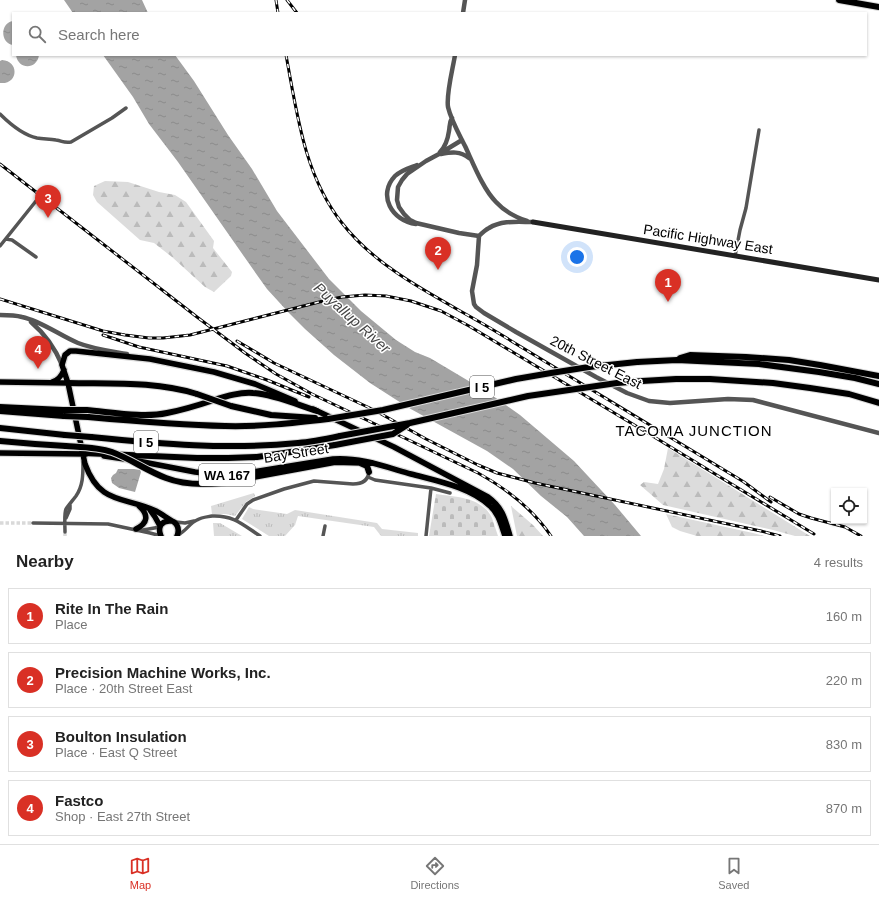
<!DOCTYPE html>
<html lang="en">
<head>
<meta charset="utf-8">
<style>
  :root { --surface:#fff; --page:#f6f6f6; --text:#222; --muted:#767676; --line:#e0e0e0; --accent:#d93025 }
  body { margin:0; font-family:Helvetica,sans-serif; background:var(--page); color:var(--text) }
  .controls { position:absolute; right:12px; bottom:12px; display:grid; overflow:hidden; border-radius:0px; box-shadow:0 1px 3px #0004 }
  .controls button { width:36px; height:36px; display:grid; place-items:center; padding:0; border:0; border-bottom:1px solid var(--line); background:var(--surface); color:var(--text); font:20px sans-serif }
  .you { position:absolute; left:577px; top:257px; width:14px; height:14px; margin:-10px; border:3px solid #fff; border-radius:50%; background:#1a73e8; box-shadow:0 0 0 6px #1a73e833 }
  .badge { display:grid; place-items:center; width:26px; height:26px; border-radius:50%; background:var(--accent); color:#fff; font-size:13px; font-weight:700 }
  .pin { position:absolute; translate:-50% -33px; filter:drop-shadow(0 1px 2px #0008) }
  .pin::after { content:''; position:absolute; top:21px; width:14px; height:12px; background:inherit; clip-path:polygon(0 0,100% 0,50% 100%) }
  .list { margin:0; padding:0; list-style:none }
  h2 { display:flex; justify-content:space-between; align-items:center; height:52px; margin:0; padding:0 16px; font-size:17px }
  h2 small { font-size:13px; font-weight:400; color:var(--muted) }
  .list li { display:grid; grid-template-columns:26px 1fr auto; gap:12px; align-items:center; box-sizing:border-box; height:56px; margin:0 8px 8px; padding:0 8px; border:1px solid var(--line); border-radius:0px }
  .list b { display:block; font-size:15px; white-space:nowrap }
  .list p { margin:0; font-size:13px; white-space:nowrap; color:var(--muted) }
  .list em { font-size:13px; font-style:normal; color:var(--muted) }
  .icon { flex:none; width:22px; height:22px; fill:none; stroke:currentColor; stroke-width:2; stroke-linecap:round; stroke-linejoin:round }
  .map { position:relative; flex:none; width:879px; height:536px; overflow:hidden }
  .search { position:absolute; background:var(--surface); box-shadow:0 1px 3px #0004; left:12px; right:12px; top:12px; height:44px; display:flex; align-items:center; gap:10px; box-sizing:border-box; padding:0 14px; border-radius:0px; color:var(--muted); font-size:15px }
  .sheet { height:308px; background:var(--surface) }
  nav { display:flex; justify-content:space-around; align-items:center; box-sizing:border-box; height:56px; border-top:1px solid var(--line); background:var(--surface); font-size:11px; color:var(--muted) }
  nav a { display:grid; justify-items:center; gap:2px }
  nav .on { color:var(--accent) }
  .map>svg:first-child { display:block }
</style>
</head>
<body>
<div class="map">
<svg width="879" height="536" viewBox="0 0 879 536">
  <defs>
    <pattern id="grass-tufts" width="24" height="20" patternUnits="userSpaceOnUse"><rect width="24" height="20" fill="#dcdcdc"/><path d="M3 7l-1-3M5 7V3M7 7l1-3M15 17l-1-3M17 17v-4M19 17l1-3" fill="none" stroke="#bbb"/></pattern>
    <pattern id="forest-firs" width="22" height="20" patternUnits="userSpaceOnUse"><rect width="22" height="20" fill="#dcdcdc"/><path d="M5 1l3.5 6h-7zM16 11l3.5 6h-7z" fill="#bbb"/></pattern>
    <pattern id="cemetery-stones" width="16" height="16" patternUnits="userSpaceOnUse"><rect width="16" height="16" fill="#dcdcdc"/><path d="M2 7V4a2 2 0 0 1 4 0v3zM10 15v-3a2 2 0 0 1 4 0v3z" fill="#bbb"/></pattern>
    <pattern id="water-ripples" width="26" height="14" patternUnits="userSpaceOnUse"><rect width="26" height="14" fill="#a3a3a3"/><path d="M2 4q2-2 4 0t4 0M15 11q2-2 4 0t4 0" fill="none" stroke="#8b8b8b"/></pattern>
  </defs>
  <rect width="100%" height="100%" fill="#fff"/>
  <path fill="url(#grass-tufts)" d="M254,493L255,496L246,502L235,516L226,514H212L211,506Z
    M249,507L253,509L287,514L295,510L377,523L382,529L418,533V536H381L374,527L298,516L295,525L285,536H269L242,519Z
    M213,523H220L242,536H214Z"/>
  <path fill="url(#forest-firs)" d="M105,181L128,182L159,192L175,195L186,202L214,241L213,248L232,272L231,276L214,292L205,287L172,257L154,243L140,240L97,202L93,195L94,186Z
    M668,448L810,536H795L773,530L663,505L655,498L640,485L644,482L658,484L664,469Z
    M511,506L533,525L543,536H517Z
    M666,514L753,533L764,536H697L680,531L672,527Z"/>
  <path fill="url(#cemetery-stones)" d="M436,494C456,497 482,497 492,518C494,524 496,530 498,536H429Z"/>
  <path fill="url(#water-ripples)" d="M64,0H142L148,13H73Z
    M13,21V45C0,43 0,23 13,21Z
    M16,55H39C37,70 18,70 16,55Z
    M103,55H175L194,81L228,135L252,169L277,211L329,279L361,311L396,340L415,352L430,358L467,380L496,398L520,415L574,461L615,505L641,536H584L567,517L541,496L513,469L487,451L409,408L370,383L334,355L305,329L289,313L267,289L257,275L178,162L149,124L133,97Z
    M2,60C20,61 18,85 0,83V61Z
    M118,469H134L140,470L141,472L135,492L119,488L112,483L111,478L113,475L116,473Z"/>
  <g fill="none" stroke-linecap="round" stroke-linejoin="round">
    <path stroke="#d9d9d9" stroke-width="3.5" stroke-dasharray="3.5 2" stroke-linecap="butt" d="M0,523H33
      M65,536V532"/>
    <defs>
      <path id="primary" d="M0,382L68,383
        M52,382C58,380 61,377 64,370
        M313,409L394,447L488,497C503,508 505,519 510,536
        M0,453L86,454
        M104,456L138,461L195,472L221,475L253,472L333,459C360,457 386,467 411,474C437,481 470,487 490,506C499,514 501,525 505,536
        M150,510L155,517L160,526
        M136,529C148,523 149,515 139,506
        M161,536C157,527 162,520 171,521
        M177,536C179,531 179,526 174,522C168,519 162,514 156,511C123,496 100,505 85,464L68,383L62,365L65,355L70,351H76L150,359L214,372L255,384L295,401"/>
      <path id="trunk" d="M839,0L879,7"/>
      <path id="motorway" d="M680,358L690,355L746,357L789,360L820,365L879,376
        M637,362L677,360L759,364L819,372L855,378L879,384
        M642,381L676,379H710L773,383L810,388L849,394L879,403
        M68,383C111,384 155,381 197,394
        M231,406L271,415L315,418
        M0,407L63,410
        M86,410C111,412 143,418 167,413C183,410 199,405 214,400C227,396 240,392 253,393C273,394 298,405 317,411
        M0,411L64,416
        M88,417C133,421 179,425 225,426C259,427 294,423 328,419
        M0,428L65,435
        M91,437C160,444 228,450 298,443C312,442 326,439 340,436
        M0,441L35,444L66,446
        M83,453L197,458H228L257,457L284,453L335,445
        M360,463L367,466L369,472
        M221,483L335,462L371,463"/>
    </defs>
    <use href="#primary" stroke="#dbdbdb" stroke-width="8"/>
    <use href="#trunk" stroke="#dbdbdb" stroke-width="8"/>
    <use href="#motorway" stroke="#dbdbdb" stroke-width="8"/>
    <path stroke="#555" stroke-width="3.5" d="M0,114C10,124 23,135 37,138C43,139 50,139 56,140C63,141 63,143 71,142L112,118L126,108
      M6,239L12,240L36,257
      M0,246L36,201
      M735,256L740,230L746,208L759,130
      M368,477L375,480L431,488L450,493
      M66,518L70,509V505
      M236,520L247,504L253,500L284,489L314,481L353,484C361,484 368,481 369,472
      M176,522L185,523L194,521
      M33,523L108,524L150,533L161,536
      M143,530L160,527
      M65,532C65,526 64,513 66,509C68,506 73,500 76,496C83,486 83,475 83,462
      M178,535C186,531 190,523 197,520C202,517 207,517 212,516C234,515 243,525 260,536
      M323,536L325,526
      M426,536L431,488"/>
    <path stroke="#555" stroke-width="4.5" d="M463,13L465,0
      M455,55C453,68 446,94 448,107C451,120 459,134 465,146C473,163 483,189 496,202C505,212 515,217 527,221
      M462,140L439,154L426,161L407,174L402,180L398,187L397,200L399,207L404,214L410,220L416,223L459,233L479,236C482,233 485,230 489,228C502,220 518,222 533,222
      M440,152C445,147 448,138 449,131C450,126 449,123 452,118
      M441,154C452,152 460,151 469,158
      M416,224C392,221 377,195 395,176C401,170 409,168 417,165
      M479,236L477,265L472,291L474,304L476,307L484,313L516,332L596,377L627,393L649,401L670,403L728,399L753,400L879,433
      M0,315C7,315 15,315 22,317C41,321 59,335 78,343C93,349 110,351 127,354
      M31,322C45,334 55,348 62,365"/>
    <path stroke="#222" stroke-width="5" d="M533,222L879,280"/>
    <use href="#primary" stroke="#000" stroke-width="5.5"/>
    <use href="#trunk" stroke="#000" stroke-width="6"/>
    <use href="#motorway" stroke="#000" stroke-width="6"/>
    <defs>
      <path id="rail" d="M276,0L278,13
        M287,0L297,13
        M286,55C297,113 304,175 342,223C380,272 442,299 495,331C578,382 661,432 744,482L771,502
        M0,164L197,317L245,353L276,374L312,394L478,473C507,489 532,508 551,536
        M0,299L103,331L125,335L149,338H163L190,335L327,300L342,297L365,295L386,296L411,301L441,311L469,326L646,432L814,534
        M103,335L139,347L227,366L267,380L309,397
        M237,341L274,363L374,410L426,439L478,465L497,473L535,483L761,531L780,536
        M770,497L799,514L811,518L845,527L861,536"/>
    </defs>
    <use href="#rail" stroke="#000" stroke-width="3"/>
    <use href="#rail" stroke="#fff" stroke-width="1.5" stroke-dasharray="4.5" stroke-linecap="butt"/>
    <defs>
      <path id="motorway-bridge" d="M197,394L231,406
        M63,410H86
        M64,416L88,417
        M328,419L383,410L516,379L551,373L589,367L637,362
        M65,435L91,437
        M340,436L410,423L528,396L617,383L642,381
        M335,445L393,434L407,425
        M66,446C82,447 98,447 112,452C131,459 147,471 166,478C184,485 202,485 221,483"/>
    </defs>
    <use href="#motorway-bridge" stroke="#dbdbdb" stroke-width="8" stroke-linecap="butt"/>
    <use href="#motorway-bridge" stroke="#000" stroke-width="6"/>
  </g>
  <g text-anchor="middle" stroke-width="3" stroke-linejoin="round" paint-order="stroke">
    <g fill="#fff" stroke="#4c4c4c" stroke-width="1">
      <rect x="470" y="376" width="24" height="22" rx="3"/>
      <rect x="134" y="431" width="24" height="22" rx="3"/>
      <rect x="199" y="464" width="56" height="22" rx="3"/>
    </g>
    <g font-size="13" font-weight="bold" fill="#000">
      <text x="482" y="392">I 5</text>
      <text x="146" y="447">I 5</text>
      <text x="227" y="480">WA 167</text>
    </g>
    <g font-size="14" fill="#000" stroke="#fff">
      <text transform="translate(708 239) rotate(9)" y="5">Pacific Highway East</text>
      <text transform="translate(596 362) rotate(27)" y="5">20th Street East</text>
      <text transform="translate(296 453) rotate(-9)" y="5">Bay Street</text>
    </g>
    <g font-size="15" font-style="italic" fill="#444" stroke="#fff">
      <text transform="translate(352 318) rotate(42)" y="5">Puyallup River</text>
    </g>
    <g font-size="15" letter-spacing="1" fill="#000" stroke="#fff">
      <text x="694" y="436">TACOMA JUNCTION</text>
    </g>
  </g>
</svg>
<div class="controls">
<button><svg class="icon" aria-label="locate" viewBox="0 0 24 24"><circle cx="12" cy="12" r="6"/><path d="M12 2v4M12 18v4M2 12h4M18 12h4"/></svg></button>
</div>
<div class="you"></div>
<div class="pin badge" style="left:668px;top:302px">1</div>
<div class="pin badge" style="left:438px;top:270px">2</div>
<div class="pin badge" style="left:48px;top:218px">3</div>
<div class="pin badge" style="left:38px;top:369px">4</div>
<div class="search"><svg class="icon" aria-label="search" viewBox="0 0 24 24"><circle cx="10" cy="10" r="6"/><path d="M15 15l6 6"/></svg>Search here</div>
</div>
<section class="sheet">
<h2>Nearby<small>4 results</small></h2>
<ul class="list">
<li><span class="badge">1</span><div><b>Rite In The Rain</b><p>Place</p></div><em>160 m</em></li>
<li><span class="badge">2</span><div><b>Precision Machine Works, Inc.</b><p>Place · 20th Street East</p></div><em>220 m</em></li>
<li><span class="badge">3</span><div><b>Boulton Insulation</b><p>Place · East Q Street</p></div><em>830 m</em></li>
<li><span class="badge">4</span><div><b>Fastco</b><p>Shop · East 27th Street</p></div><em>870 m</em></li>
</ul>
</section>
<nav>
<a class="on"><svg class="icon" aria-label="map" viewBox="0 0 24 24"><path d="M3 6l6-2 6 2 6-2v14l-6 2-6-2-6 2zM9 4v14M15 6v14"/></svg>Map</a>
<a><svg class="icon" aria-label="directions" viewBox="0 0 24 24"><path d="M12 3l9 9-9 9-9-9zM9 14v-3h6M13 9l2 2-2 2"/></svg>Directions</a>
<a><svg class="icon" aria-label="saved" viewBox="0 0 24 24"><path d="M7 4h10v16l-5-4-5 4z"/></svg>Saved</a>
</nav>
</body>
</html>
